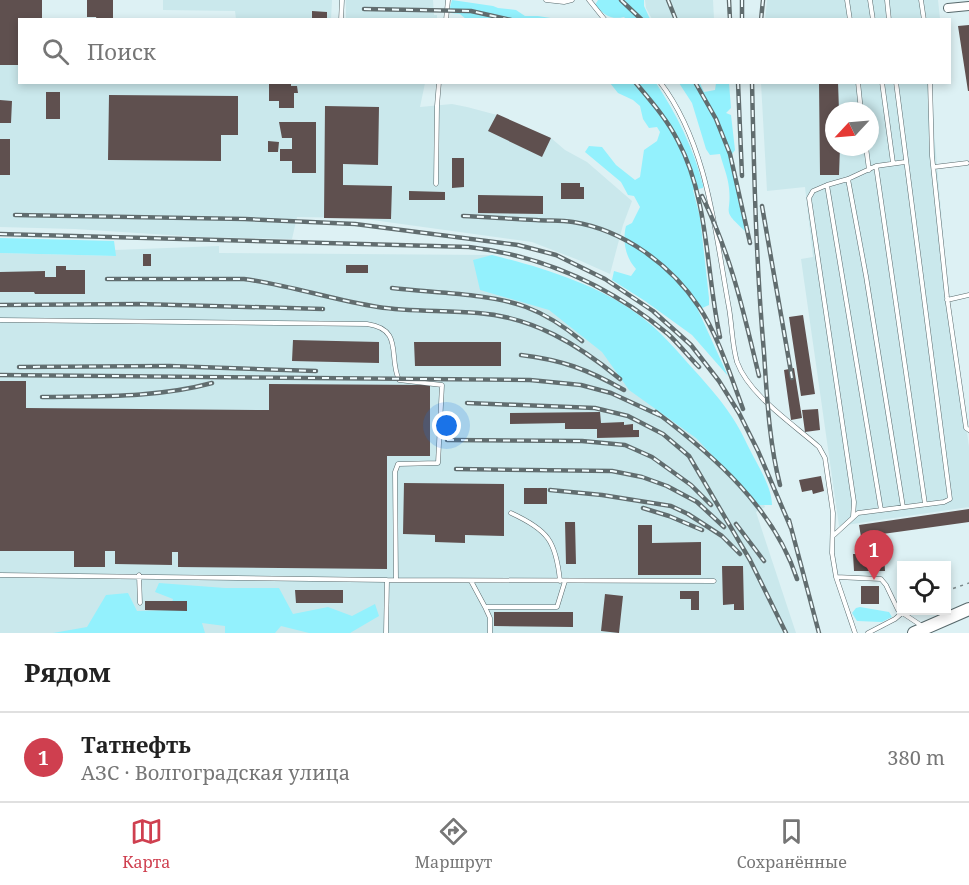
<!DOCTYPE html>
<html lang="ru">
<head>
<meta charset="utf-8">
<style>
  :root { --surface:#fff; --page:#f2f2f2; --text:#222; --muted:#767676; --line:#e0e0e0; --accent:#cf3f4f }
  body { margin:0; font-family:"Noto Serif",serif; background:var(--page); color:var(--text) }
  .controls { position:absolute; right:18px; bottom:18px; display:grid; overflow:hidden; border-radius:0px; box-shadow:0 3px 9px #0003 }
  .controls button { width:54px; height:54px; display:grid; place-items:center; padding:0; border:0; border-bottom:2px solid var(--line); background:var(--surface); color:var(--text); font:30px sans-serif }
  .compass { position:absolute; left:825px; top:102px; width:54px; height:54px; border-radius:50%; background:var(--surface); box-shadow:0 3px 9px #0003; rotate:244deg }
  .you { position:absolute; left:447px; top:426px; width:21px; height:21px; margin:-15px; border:4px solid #fff; border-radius:50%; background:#1a73e8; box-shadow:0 0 0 9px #1a73e833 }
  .badge { display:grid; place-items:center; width:39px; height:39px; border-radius:50%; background:var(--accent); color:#fff; font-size:20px; font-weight:700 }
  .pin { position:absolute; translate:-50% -50px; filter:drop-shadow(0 2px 3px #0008) }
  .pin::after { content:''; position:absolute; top:32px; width:21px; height:18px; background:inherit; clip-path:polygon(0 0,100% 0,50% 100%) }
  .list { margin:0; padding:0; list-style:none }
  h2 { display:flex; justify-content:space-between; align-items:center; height:78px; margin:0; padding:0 24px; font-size:26px }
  h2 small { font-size:20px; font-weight:400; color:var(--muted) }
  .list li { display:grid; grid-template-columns:39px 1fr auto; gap:18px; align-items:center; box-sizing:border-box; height:90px; padding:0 24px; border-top:2px solid var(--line) }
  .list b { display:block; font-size:22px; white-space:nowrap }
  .list p { margin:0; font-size:20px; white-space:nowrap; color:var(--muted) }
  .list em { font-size:20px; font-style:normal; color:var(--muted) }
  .icon { flex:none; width:33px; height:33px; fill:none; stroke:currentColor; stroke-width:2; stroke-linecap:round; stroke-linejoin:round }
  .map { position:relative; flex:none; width:969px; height:633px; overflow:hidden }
  .search { position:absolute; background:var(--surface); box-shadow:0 3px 9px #0003; left:18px; right:18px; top:18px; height:66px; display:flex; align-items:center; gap:15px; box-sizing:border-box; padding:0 21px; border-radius:0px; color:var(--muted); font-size:22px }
  .sheet { height:168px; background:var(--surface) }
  nav { display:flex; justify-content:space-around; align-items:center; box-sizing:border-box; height:84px; border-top:2px solid var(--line); background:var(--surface); font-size:16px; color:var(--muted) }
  nav a { display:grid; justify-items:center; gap:3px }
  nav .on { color:var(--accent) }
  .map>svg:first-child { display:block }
</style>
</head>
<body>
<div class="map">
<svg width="969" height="633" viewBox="0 0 969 633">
  <rect width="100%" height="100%" fill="#ddf1f4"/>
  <path fill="#cae8ec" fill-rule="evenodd" d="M163,0H332L331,20L236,19L235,11L163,10Z
    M346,0H433L434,15H437V19H346Z
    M645,0H713L714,19H652L646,8Z
    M767,0H938L940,19L765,20Z
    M0,54L19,56L20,82L425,83L420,107L452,104L467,107L497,115L551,138L565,150L587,162L632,201L623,225L610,274L581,261L532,242L358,218L297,217L292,239L200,237L75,229L0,227Z
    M761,83H930L947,281L969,447V507L839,526L801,259L813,257L805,187L767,191ZM834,111H870V147H834Z
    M219,246V253L492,255L734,428L765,507L756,512L796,633H0V253L115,256V250Z"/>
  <path fill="#93f1fd" d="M452,0L493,6L498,8L516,10L525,16H538L557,19H466L460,14L451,13L450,7Z
    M598,0H644V6L650,19H626L624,17C611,20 604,15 595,5Z
    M610,83H656C677,115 693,147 703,185V188L693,190L700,217L709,298V305L698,310L728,376L692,335L645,301L612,280L614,271L631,276L636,269C626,258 622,242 626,226L632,223L640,207L634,196L628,195L621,182L585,152L589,146L602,147L616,165L635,180L640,177L644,150L657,141L660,132L657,127L649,128L643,119L640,106L633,100L618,93Z
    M679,83H700L704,92L715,90L716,83H729L731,108L726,113L731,115L735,150L729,158L741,207L745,231C720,208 732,216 729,188C728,177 723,165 720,154L710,155L706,149L692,103Z
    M0,238L114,241L116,256L0,253Z
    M492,255C540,267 596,284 636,313C659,329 677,351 695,371C720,399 734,415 750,450C758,466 772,487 772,505H759L696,438L629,390L602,352L549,310L480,290L473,260Z
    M159,583L225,588H279L293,614L328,607L352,616L375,604L379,616L350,633H309L281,626L275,633H225V626L202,623L205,633H53L87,627L106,595L128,593L137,611L170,610L173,599L155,592Z
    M860,607L889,612L892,617L882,622L857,621L852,613L856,608Z"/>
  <path fill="#5f504f" d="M0,0H42V20H20V65H0Z
    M87,0H113V20H97L96,17H87Z
    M312,11L327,12V20H312Z
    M969,25V91H968L958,26Z
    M269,82H291V86H297L298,93H294V108H279V101H269Z
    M819,82H838L839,111H834V147H840L839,175H820Z
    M46,92H60V119H46Z
    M109,95L238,96V135H221V161L108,160Z
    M0,100L12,101L11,123H0Z
    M325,106L379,107L378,165L343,164V185L392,186L391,219L324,218Z
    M497,114L551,138L542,157L488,131Z
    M279,122H316V173H292V161H280V149H292V138H282Z
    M0,139H10V175H0Z
    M268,141L279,142L278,152H268Z
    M452,158H464V187L452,188Z
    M561,183H580V187H584V199H561Z
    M409,191L445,192V200H409Z
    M478,195L543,196V214L478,213Z
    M143,254H151V266H143Z
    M346,265H368V273H346Z
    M56,266H66V270H85V294H35L34,292H0V272L45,271V277H56Z
    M803,315L815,394L801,396L789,317Z
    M293,340L379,342V363L292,361Z
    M414,342H501V366H415Z
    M794,368L802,418L791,420L784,370Z
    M0,381H26V408L269,410V384L430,385V456H387V569L178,567V552H172V565L115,564V551H105V567H74V551H0Z
    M818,409L820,430L805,432L802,410Z
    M600,412L601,423L624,422V425L633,424V430H639V437L597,438V429H565V423L510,424V413Z
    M821,476L824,491L813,494L812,490L802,492L799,480Z
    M404,483L504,484V536L465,535V543L435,542V535L403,534Z
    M524,488H547V504H524Z
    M969,509V522L861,537L859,525Z
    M565,522H575L576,564H566Z
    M638,525H652V543L701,542V575H638Z
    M853,554H884L885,571H854Z
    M722,566H743L744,610H734V604L723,605Z
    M861,586H879V604H861Z
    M295,590H343V603H296Z
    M680,591H699V610H691V599H680Z
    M605,594L623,596L619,633L601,631Z
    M145,601H187V611L145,610Z
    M494,612H573V627L494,626Z"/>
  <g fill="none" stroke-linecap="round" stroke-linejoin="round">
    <defs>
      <path id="lane" d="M546,0L564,2L572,0
        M589,0L605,20
        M847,0L850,20
        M870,0L873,20
        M887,0L889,20
        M921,0L924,20
        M341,20L342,0
        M446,20L448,0
        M660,82C708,145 715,232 729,308C732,325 732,345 737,362C749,395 793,424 819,447L825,458L833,513L832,553L836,577L855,633
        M858,82L861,111
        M882,82L893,163
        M930,82L932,156L947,297L966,428L969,430
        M866,147L869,170
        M876,166L925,504
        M934,167L967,163
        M848,179L866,276L903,507
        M436,184L437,106L439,82
        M827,185L881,510
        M947,300L969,295
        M0,320L367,324C404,329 388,357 399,380L442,385L438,463L398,464L395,472L396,580
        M511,513C548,530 556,541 560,581
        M853,517L854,502L809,198L813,191L827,185L848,179L876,166L905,162
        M834,535L858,513L944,502L950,499L896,82
        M0,575L387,580L714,581
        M139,575L140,603
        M836,577L881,579L886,585L898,610L922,626
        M471,581L485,607H557L565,581
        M485,607L490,618V633
        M386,633L387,580
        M868,633L895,619L902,613"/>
      <path id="street" d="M948,8L969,6"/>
      <path id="secondary" d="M914,633L969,609"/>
    </defs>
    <use href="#lane" stroke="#58696c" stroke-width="5"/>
    <use href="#street" stroke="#58696c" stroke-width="10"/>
    <use href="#secondary" stroke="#58696c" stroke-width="14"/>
    <path stroke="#7a8789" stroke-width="1.5" stroke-dasharray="3 4.5" stroke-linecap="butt" d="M946,591L969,583"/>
    <use href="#lane" stroke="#fff" stroke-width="4"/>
    <use href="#street" stroke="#fff" stroke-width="8"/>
    <use href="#secondary" stroke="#fff" stroke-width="12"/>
    <defs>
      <path id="rail" d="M621,0L642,20
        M668,0L676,20
        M729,0L730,20
        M742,0V20
        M364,9L471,11L511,20
        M761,20L763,0
        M635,82C651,101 667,119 678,141C709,199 706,274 720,337
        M695,82L716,119L730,154L750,243
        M738,82L742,176
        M752,82C754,173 756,263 764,353C767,397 769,442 780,485
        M702,196C732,258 743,310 759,376
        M762,206L792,378
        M15,215L245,219L355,224L518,245L556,255L605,279L653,311L691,345L719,381L739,413L758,451L791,528
        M463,216C487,217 512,219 536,220C548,221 561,220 573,222C624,230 671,265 699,307C718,335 731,377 743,409
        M0,234L469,247C543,256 610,286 668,334C679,344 689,357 699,367
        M107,279H244C289,285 333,300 378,307C410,312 445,310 478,313C532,317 578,344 620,379
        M392,288C433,293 488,293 526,307C547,315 565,327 582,341
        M0,305L140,304L323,309
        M521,355C562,360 587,369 624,390
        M19,367L169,366L316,371
        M0,375L530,380L581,385L611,393L661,416
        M42,397C98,396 157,398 212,383
        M467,403L595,408L628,416L663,434L689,456L750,560L786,633
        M656,412C713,455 774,508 797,579
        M447,440L582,441L625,445L652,457L691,485L711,505
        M456,469L612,471L642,477L667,486L697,502L724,527
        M550,490L602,495L671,506L688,514L722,536L740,554
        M643,508L669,516L702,530
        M789,520L819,633
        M736,524L764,561"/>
    </defs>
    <use href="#rail" stroke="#616d6f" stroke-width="4.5"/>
    <use href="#rail" stroke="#f1fcfe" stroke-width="2" stroke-dasharray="7" stroke-linecap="butt"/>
  </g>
</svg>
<div class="controls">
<button><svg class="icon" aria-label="locate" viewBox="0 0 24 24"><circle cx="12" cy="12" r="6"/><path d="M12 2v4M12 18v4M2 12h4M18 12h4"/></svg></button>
</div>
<svg class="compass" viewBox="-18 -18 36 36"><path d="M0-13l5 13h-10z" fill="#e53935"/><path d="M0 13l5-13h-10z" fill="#767676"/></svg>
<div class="you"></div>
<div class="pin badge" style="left:874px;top:580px">1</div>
<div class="search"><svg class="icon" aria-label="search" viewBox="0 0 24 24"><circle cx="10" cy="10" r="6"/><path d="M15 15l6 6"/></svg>Поиск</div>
</div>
<section class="sheet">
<h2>Рядом<small></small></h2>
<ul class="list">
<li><span class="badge">1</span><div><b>Татнефть</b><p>АЗС · Волгоградская улица</p></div><em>380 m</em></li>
</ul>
</section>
<nav>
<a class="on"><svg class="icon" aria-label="map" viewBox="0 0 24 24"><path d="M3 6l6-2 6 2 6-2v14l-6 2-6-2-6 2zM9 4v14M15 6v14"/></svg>Карта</a>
<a><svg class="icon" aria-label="directions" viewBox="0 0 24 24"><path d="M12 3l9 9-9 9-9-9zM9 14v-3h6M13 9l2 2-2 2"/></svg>Маршрут</a>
<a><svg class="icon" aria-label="saved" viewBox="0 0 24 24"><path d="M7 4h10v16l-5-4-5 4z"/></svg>Сохранённые</a>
</nav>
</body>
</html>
